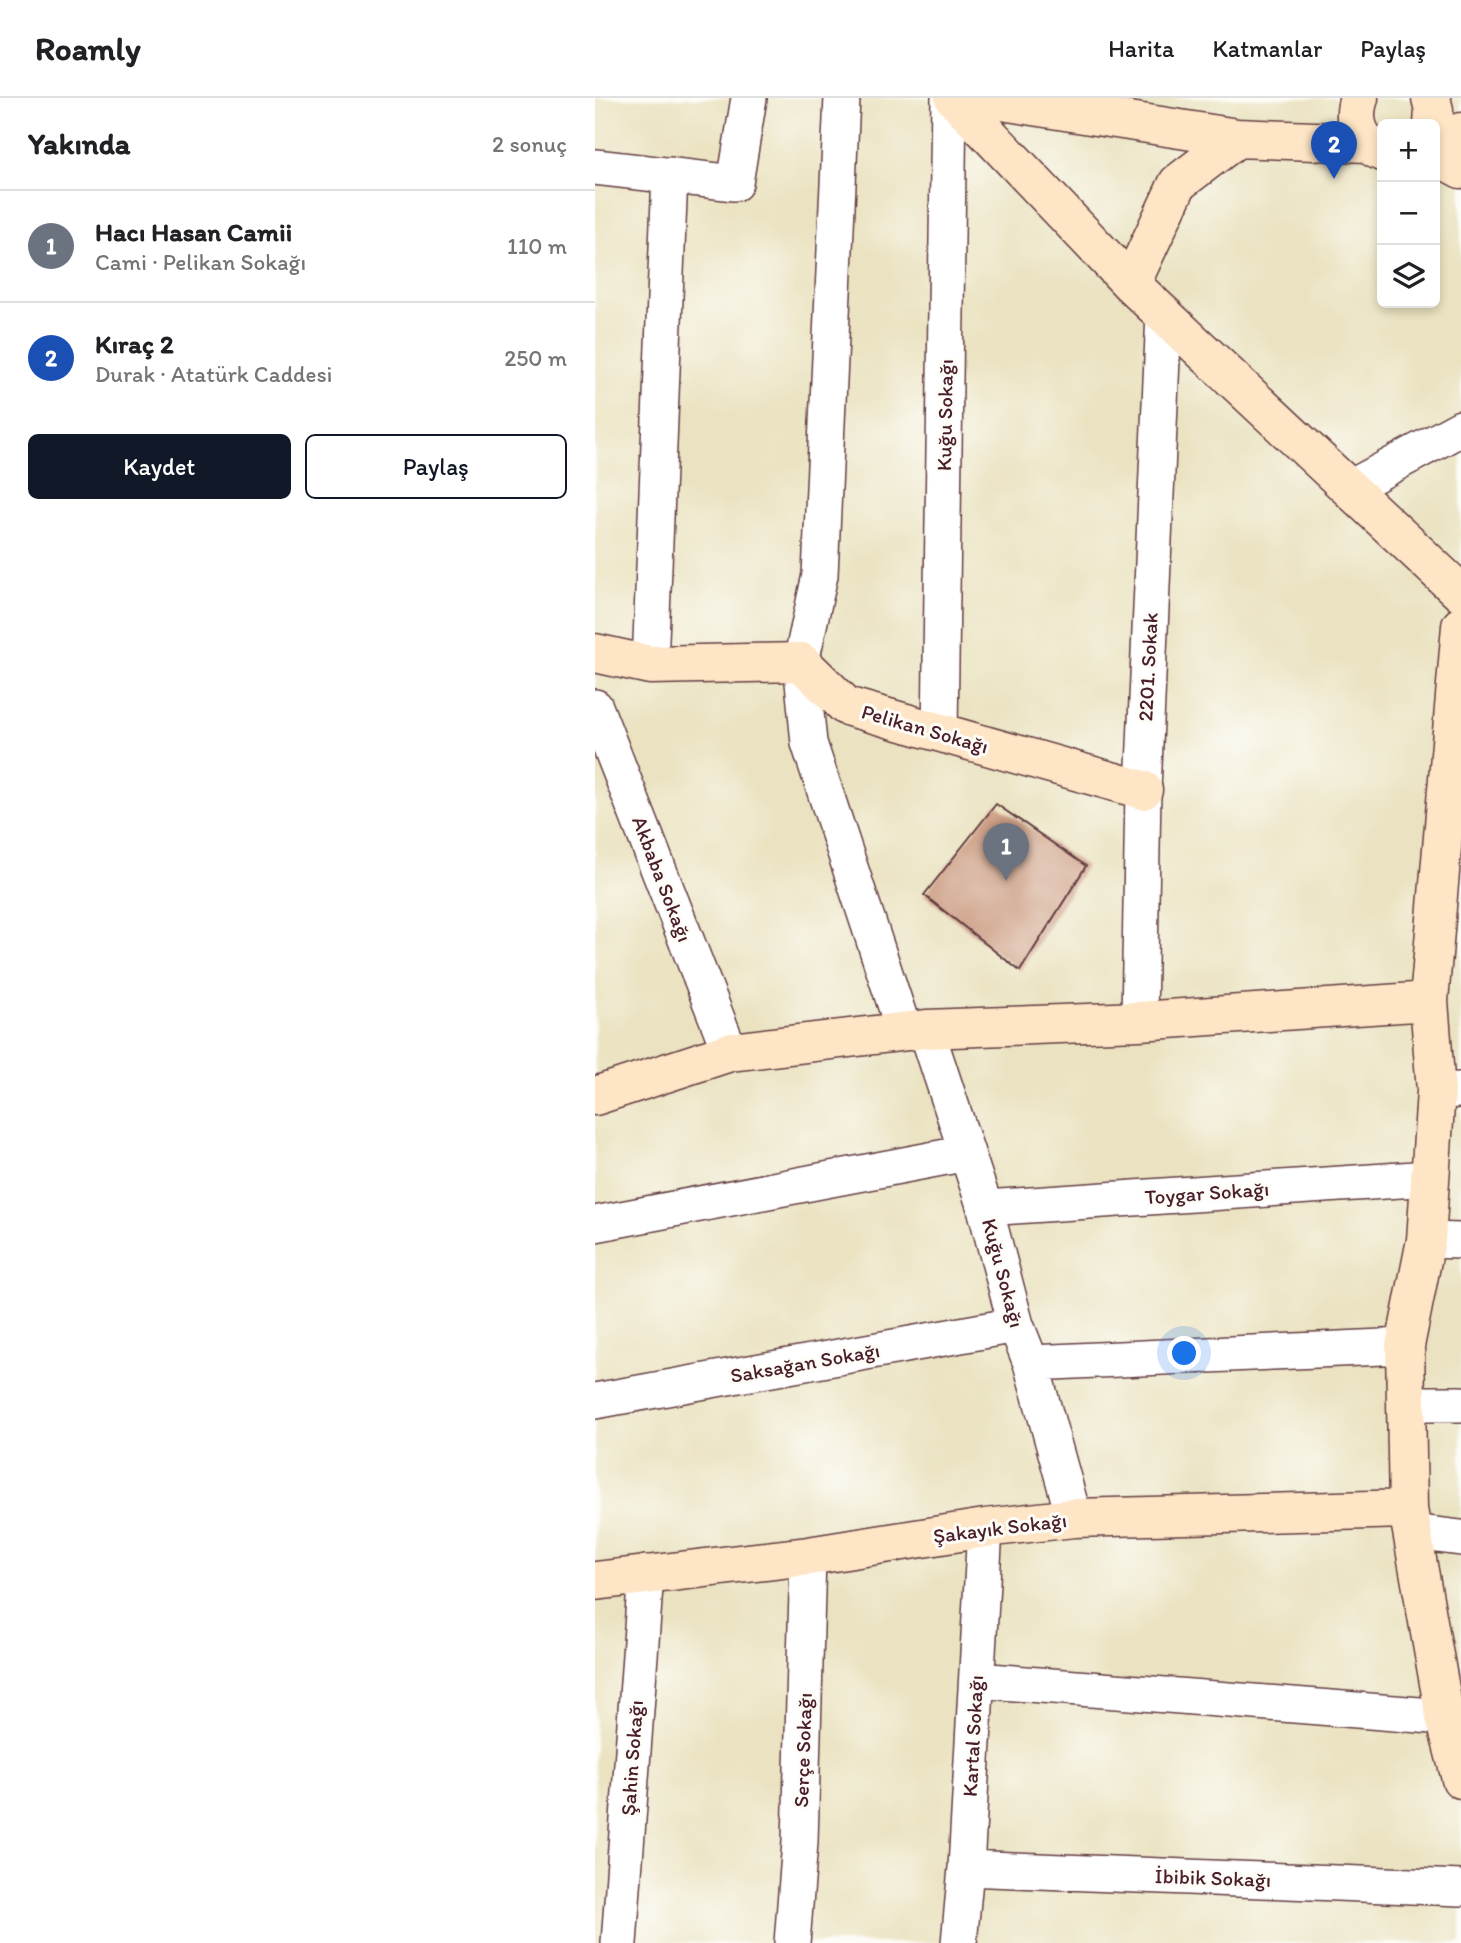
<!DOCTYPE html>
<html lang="tr">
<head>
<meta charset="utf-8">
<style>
  :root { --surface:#fff; --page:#f2f2f2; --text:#202124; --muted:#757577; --line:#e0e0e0; --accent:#111827 }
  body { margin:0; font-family:Itim,sans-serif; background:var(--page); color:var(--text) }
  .controls { position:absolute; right:21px; top:21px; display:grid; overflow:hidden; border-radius:10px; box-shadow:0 4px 10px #0003 }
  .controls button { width:63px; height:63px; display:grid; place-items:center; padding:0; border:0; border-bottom:2px solid var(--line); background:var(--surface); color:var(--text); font:35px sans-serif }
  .you { position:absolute; left:590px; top:1256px; width:24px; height:24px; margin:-18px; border:5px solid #fff; border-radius:50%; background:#1a73e8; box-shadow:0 0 0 10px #1a73e833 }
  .badge { display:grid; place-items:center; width:46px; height:46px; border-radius:50%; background:var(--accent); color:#fff; font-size:23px; font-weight:700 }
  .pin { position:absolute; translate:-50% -58px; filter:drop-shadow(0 2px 4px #0008) }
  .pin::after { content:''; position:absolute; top:37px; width:24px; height:21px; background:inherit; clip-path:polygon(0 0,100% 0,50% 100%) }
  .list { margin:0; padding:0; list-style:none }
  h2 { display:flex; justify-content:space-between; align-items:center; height:91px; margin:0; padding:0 28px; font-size:30px }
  h2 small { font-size:23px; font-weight:400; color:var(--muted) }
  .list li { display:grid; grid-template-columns:46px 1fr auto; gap:21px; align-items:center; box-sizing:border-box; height:112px; padding:0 28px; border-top:2px solid var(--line) }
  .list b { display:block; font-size:26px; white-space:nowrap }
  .list p { margin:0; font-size:23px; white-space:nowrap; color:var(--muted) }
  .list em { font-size:23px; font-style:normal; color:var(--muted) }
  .actions { display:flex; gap:14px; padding:21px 28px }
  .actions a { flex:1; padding:16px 0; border:2px solid var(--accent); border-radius:10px; text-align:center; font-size:24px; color:var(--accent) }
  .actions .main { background:var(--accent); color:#fff }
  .icon { flex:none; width:38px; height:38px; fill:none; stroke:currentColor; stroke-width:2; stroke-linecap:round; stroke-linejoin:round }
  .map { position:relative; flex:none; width:866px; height:1845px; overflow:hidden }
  header { display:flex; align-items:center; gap:42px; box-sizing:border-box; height:98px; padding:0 35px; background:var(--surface); border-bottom:2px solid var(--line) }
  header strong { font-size:33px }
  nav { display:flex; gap:38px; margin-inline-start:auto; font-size:24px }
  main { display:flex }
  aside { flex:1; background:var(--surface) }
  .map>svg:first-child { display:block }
</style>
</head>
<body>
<header>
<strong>Roamly</strong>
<nav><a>Harita</a><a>Katmanlar</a><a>Paylaş</a></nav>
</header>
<main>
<aside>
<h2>Yakında<small>2 sonuç</small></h2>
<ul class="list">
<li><span class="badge" style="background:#6b7280">1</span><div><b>Hacı Hasan Camii</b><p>Cami · Pelikan Sokağı</p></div><em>110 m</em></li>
<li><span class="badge" style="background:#1a4fb4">2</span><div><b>Kıraç 2</b><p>Durak · Atatürk Caddesi</p></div><em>250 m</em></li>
</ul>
<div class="actions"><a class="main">Kaydet</a><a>Paylaş</a></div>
</aside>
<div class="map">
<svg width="866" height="1845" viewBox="0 0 866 1845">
  <rect width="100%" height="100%" fill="#fdfcf7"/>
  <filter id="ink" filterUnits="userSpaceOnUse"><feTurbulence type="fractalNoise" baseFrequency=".0143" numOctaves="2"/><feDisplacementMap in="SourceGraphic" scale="14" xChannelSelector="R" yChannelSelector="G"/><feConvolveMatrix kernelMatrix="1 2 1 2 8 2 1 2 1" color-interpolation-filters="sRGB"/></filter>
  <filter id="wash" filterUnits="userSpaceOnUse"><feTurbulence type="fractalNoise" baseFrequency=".00686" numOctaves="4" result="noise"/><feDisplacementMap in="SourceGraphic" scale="28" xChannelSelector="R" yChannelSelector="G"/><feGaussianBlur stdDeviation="1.57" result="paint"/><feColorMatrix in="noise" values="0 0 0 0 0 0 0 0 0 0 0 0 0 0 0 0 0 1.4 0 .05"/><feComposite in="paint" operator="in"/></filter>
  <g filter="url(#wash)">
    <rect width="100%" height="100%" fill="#eae2c0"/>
    <g id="blocks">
      <path fill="#ca997e" d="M401,706L491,768L425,873L329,797Z"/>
    </g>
  </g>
  <g filter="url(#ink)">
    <use href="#blocks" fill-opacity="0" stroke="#623c41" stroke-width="2"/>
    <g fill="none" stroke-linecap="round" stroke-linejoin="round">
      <defs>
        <path id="street" d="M247,0L225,477L206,564L214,645L309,933
          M0,69L140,85L154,0
          M755,390L866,330
          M55,567L75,77
          M0,609L135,954
          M345,635L354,0
          M544,923L548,692L569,215
          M331,931L390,1110L421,1227L436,1265L479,1420
          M841,993L866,992
          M390,1110L835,1080
          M0,1126L372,1055
          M831,1142L866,1143
          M436,1265L810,1248
          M0,1303L421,1227
          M812,1306H866
          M817,1434L866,1440
          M382,1582L850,1619
          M371,1770L866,1790
          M24,1845L51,1475
          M197,1845L205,1744L213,1458
          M364,1845L371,1770L390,1430"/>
        <path id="secondary" d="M359,0L536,186L866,495
          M388,0L642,40L772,45
          M764,0C756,23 764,45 787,54
          M836,0L839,12L838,26
          M840,43L866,34
          M840,57L866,71
          M536,186L583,85L642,40
          M866,528L834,903L841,993L831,1142L810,1248L813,1411L850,1619L866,1681
          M0,555L55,567L206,564L251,608L548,692
          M0,998L135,954L331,931L544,923L834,903
          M0,1483L213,1458L390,1430L479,1420L813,1411"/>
      </defs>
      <use href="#street" stroke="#623c41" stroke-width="38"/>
      <use href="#secondary" stroke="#623c41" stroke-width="41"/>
      <use href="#street" stroke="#fff" stroke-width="35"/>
      <use href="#secondary" stroke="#fde5c5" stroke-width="38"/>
    </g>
  </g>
  <g text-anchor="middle" stroke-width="6" stroke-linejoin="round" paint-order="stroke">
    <g font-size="21" fill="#4a1f2b" stroke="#fdfcf7">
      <text transform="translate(350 317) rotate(-89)" y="7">Kuğu Sokağı</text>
      <text transform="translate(553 569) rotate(-87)" y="7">2201. Sokak</text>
      <text transform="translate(330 631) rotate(16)" y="7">Pelikan Sokağı</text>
      <text transform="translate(67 781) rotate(69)" y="7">Akbaba Sokağı</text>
      <text transform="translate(612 1095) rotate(-4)" y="7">Toygar Sokağı</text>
      <text transform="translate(408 1175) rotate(75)" y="7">Kuğu Sokağı</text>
      <text transform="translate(210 1265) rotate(-10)" y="7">Saksağan Sokağı</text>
      <text transform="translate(405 1430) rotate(-7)" y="7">Şakayık Sokağı</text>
      <text transform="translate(378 1638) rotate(-87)" y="7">Kartal Sokağı</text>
      <text transform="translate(208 1652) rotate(-88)" y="7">Serçe Sokağı</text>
      <text transform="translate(37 1660) rotate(-86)" y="7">Şahin Sokağı</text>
      <text transform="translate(618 1780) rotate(2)" y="7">İbibik Sokağı</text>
    </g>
  </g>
</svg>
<div class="controls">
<button>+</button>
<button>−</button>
<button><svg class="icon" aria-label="layers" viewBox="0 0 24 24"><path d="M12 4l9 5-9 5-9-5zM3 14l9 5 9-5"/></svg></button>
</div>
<div class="you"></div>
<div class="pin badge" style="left:411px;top:783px;background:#6b7280">1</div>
<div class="pin badge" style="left:739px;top:81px;background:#1a4fb4">2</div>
</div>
</main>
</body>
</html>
